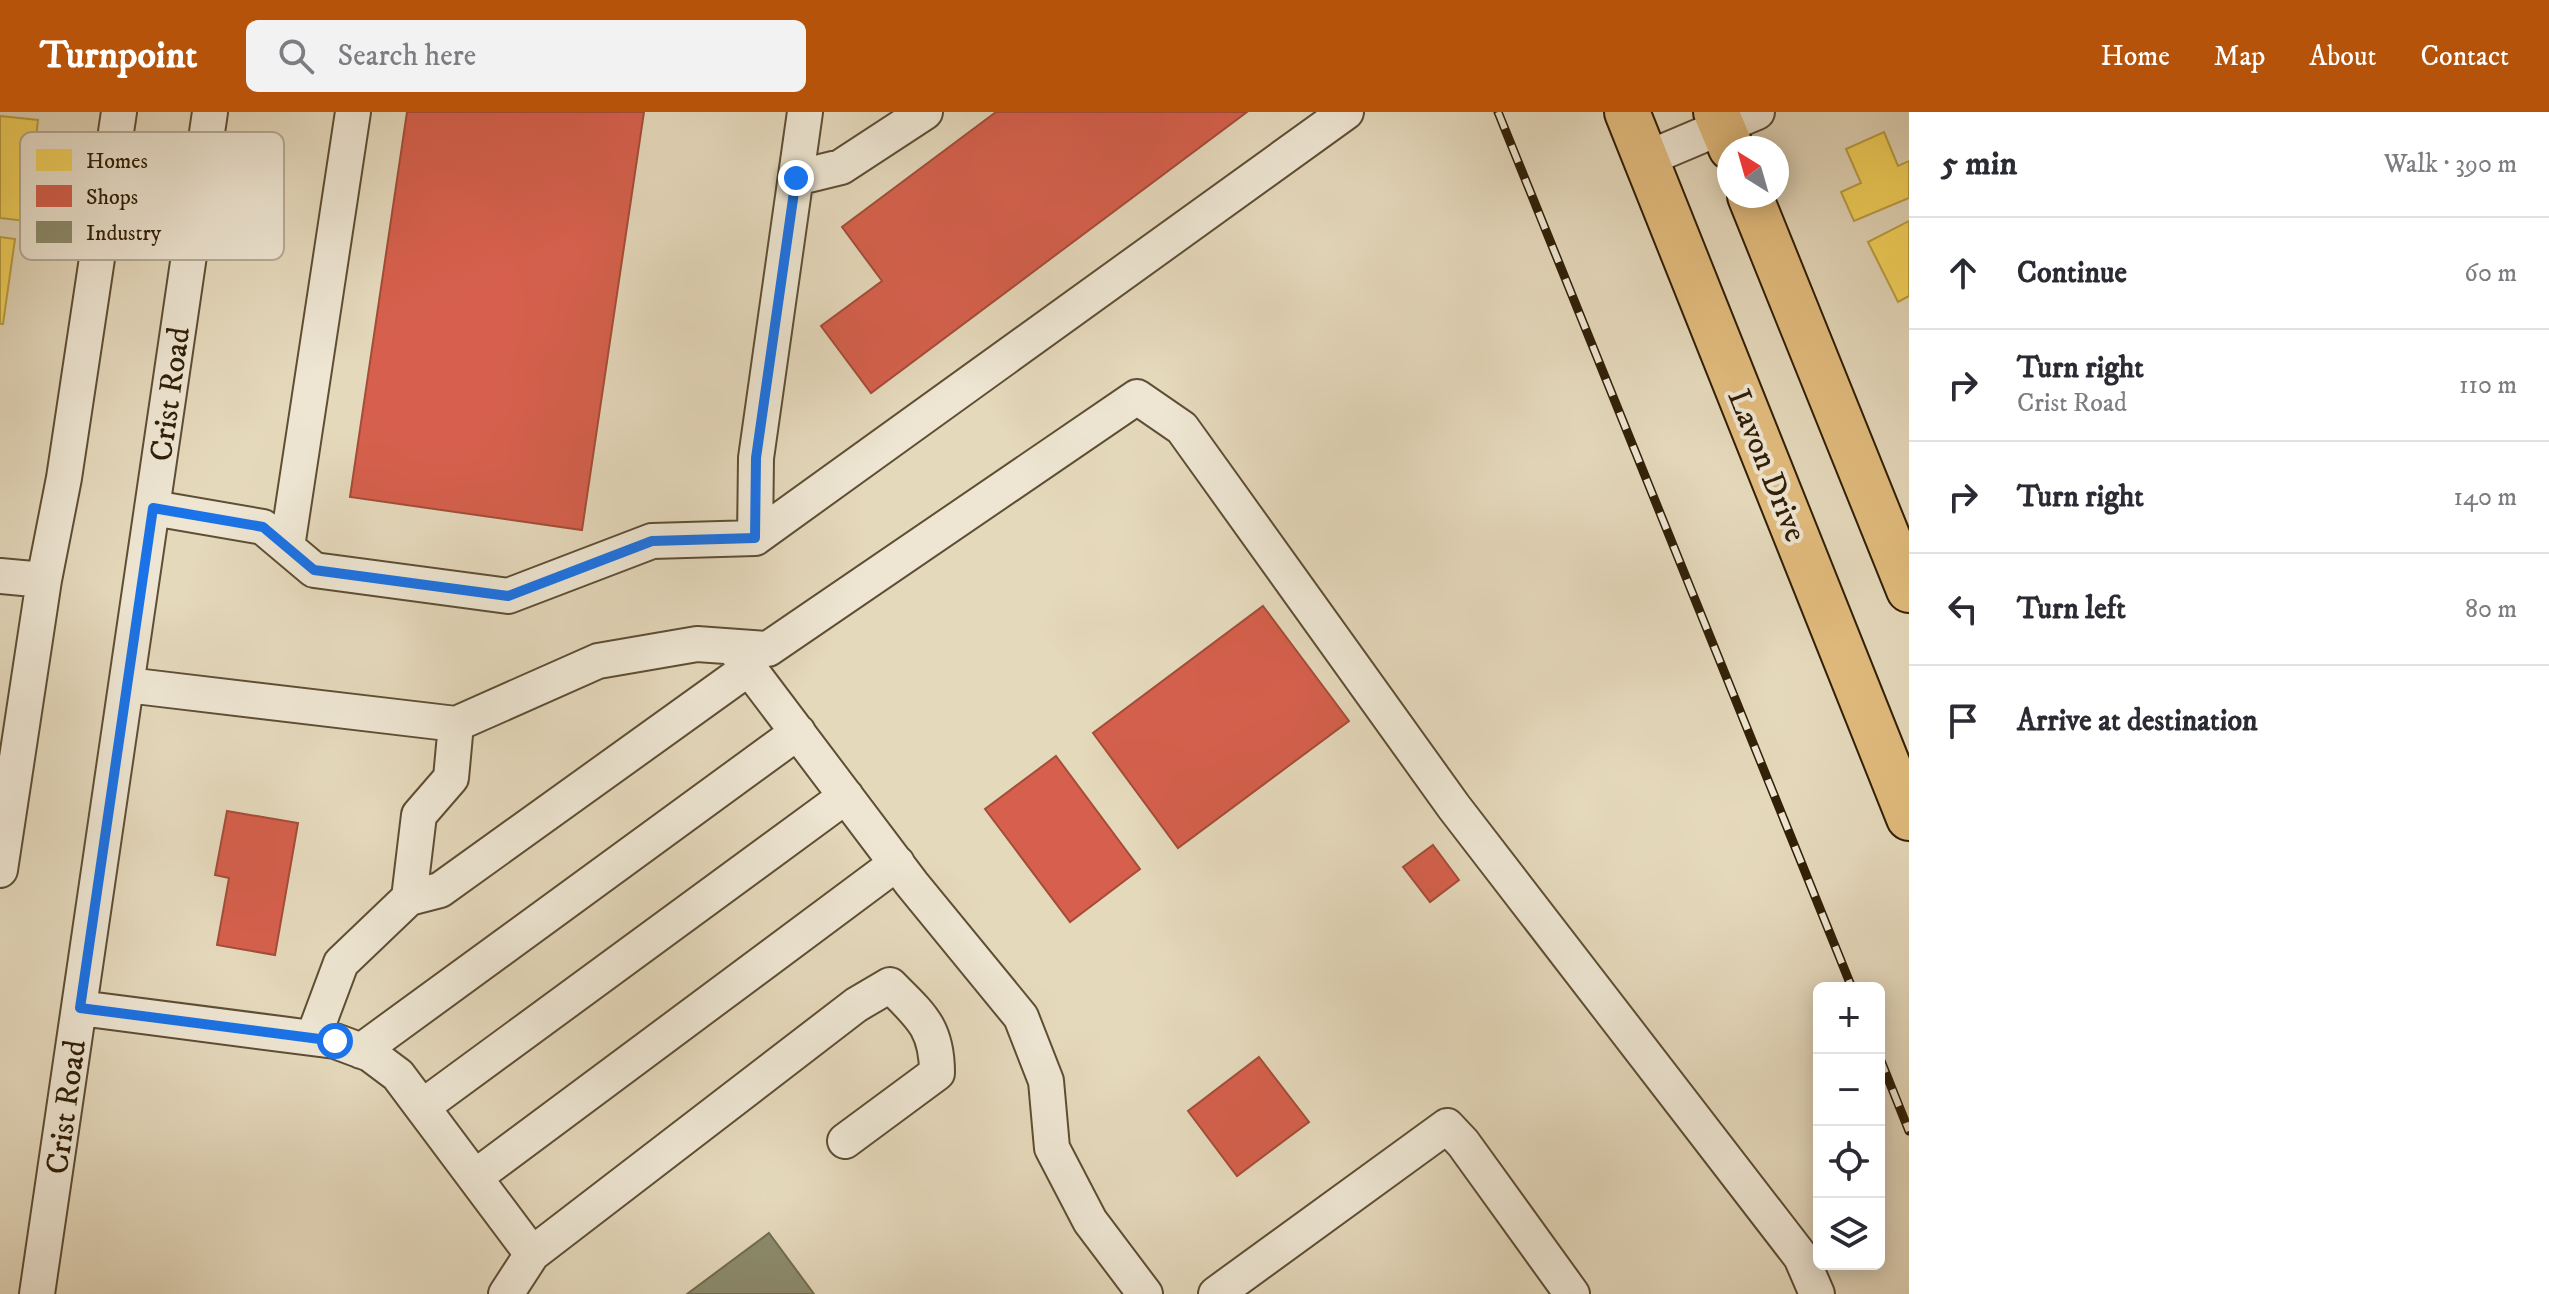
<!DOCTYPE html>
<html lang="en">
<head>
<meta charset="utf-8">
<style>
  :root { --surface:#fff; --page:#f2f2f3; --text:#2b2b33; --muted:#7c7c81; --line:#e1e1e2; --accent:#b45309 }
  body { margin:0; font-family:"IM FELL DW Pica",serif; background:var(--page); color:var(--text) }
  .controls { position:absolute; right:24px; bottom:24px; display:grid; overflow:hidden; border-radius:12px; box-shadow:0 4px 20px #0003 }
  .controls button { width:72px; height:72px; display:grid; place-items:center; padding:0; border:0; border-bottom:2px solid var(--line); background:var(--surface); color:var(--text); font:40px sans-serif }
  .compass { position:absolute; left:1717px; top:24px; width:72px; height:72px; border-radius:50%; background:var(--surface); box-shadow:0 4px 20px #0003; rotate:323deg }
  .stop { position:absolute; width:24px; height:24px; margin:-18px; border:6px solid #1a73e8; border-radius:50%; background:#fff }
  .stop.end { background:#1a73e8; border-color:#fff; box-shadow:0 2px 8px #0008 }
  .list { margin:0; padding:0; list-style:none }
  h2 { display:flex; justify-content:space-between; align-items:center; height:104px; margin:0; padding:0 32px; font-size:34px }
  h2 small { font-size:26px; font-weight:400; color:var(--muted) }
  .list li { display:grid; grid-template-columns:52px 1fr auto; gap:24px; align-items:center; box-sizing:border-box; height:112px; padding:0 32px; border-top:2px solid var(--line) }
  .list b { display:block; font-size:30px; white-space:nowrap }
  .list p { margin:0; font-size:26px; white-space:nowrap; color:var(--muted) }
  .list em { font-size:26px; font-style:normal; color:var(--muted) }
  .icon { flex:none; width:44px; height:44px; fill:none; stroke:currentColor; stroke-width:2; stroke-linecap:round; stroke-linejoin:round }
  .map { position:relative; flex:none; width:1909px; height:1182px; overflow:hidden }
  header { display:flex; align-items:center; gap:48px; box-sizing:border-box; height:112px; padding:0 40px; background:var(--accent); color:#fff }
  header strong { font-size:38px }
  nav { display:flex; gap:44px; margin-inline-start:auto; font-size:28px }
  .search { width:560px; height:72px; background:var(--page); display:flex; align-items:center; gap:20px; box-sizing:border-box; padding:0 28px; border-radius:12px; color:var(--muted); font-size:30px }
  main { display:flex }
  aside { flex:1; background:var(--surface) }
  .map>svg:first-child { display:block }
</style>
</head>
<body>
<header>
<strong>Turnpoint</strong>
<div class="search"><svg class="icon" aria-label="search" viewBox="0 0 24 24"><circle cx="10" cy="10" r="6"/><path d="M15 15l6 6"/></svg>Search here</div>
<nav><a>Home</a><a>Map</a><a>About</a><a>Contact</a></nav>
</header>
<main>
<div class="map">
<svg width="1909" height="1182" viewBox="0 0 1909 1182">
  <rect width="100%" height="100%" fill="#e5d9bc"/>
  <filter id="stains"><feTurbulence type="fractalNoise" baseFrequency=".0025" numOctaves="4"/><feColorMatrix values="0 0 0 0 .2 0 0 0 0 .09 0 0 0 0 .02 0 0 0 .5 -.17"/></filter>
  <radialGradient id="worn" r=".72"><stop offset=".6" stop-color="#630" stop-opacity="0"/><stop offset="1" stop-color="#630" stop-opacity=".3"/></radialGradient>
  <path fill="#f6d55c" stroke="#bb9f42" stroke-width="2" d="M0,4L38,8L26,109L0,106Z
    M1884,20L1898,54L1909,49V86L1854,109L1841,80L1861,71L1846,37Z
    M1909,109V184L1898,190L1868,130Z
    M0,125L15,127L3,212H0Z"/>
  <path fill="#d6604d" stroke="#a44d38" stroke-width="2" d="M407,0H644L582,418L350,385Z
    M996,0H1247L871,281L821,214L882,169L842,115Z
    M1263,494L1349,609L1178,736L1093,621Z
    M1056,644L1140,757L1070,810L985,697Z
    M227,699L298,711L275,843L217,833L229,766L215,763Z
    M1433,733L1459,768L1430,790L1403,755Z
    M1259,945L1309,1010L1237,1064L1188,999Z"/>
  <path fill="#8c8c6e" stroke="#716c4f" stroke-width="2" d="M769,1121L814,1182H687Z"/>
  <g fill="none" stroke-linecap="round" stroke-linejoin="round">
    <defs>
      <path id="minor" d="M1646,47L1757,0
        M796,66L841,55L925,0
        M153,396L263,415L314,458L508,484L652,429L755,426L1346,0
        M755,426L756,346L805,0
        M287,435L353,0
        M0,464L44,468L64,366L119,0
        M733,535L912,772L1021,905L1046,969L1052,1036L1090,1109L1145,1182
        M127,573L456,612L598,549L697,532L768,537L1137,285L1182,316L1454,695L1801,1145L1817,1182
        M0,758L44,468
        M409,786L440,778L749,556
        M80,896L335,929L370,942L398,963L532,1142L506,1182
        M313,926L341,851L409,786L419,703L451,666L456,612
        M361,939L798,620
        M422,995L846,684
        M475,1065L897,751
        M532,1142L856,893L890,873C921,904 937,916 937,961L845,1029
        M37,1182L210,0
        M1216,1182L1447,1014L1463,1031L1572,1182"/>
      <path id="major" d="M1627,0L1909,706
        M1716,0L1731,36
        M1750,84L1909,478"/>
    </defs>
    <use href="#minor" stroke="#5e4e34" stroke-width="38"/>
    <use href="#major" stroke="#312007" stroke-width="48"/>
    <use href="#minor" stroke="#eee6d3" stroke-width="34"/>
    <use href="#major" stroke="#e2bc7e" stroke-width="44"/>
    <defs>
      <path id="rail" d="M1498,0L1852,876
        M1879,944L1909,1019"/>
    </defs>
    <use href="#rail" stroke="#312007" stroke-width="9"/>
    <use href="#rail" stroke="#eee6d3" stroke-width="6" stroke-dasharray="18" stroke-linecap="butt"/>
  </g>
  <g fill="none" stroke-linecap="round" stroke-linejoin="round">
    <path stroke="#1a73e8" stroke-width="10" d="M335,929L80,896L153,396L263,415L314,458L508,484L652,429L755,426L756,346L796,66"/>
  </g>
  <g text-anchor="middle" stroke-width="8" stroke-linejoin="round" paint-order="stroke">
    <g font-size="32" fill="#312007" stroke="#eee6d3">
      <text transform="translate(169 282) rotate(-82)" y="11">Crist Road</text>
      <text transform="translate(1768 353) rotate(68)" y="11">Lavon Drive</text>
      <text transform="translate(65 995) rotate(-82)" y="11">Crist Road</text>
    </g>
  </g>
  <rect x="20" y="20" width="264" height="128" rx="12" fill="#eee6d3" stroke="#b5ab96" stroke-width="2"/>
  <rect x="36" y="37" width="36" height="22" fill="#f6d55c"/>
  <rect x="36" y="73" width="36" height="22" fill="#d6604d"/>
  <rect x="36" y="109" width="36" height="22" fill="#8c8c6e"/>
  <g font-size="22" fill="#312007">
    <text x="86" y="56">Homes</text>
    <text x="86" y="92">Shops</text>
    <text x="86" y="128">Industry</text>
  </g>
  <rect width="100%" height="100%" filter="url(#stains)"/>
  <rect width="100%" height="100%" fill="url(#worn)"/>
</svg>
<div class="controls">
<button>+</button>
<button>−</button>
<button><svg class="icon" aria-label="locate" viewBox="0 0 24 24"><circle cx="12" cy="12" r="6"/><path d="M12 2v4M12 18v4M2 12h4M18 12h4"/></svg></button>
<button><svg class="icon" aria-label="layers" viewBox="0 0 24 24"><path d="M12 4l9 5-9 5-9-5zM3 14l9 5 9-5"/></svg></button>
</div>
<svg class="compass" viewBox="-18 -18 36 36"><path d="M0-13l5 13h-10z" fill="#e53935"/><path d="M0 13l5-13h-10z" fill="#7c7c81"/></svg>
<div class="stop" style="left:335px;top:929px"></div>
<div class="stop end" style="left:796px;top:66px"></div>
</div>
<aside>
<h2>5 min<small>Walk · 390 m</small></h2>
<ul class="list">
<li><svg class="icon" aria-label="ahead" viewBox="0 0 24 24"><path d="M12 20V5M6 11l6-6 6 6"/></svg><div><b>Continue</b></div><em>60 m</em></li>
<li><svg class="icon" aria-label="right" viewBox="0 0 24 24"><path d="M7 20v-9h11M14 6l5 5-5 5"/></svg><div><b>Turn right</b><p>Crist Road</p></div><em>110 m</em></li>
<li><svg class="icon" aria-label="right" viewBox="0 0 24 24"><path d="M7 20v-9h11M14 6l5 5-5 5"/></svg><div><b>Turn right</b></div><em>140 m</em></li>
<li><svg class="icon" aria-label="left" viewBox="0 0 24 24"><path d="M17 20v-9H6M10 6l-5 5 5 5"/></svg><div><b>Turn left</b></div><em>80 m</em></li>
<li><svg class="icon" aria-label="arrive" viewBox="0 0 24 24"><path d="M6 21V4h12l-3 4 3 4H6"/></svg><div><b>Arrive at destination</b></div></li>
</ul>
</aside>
</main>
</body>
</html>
